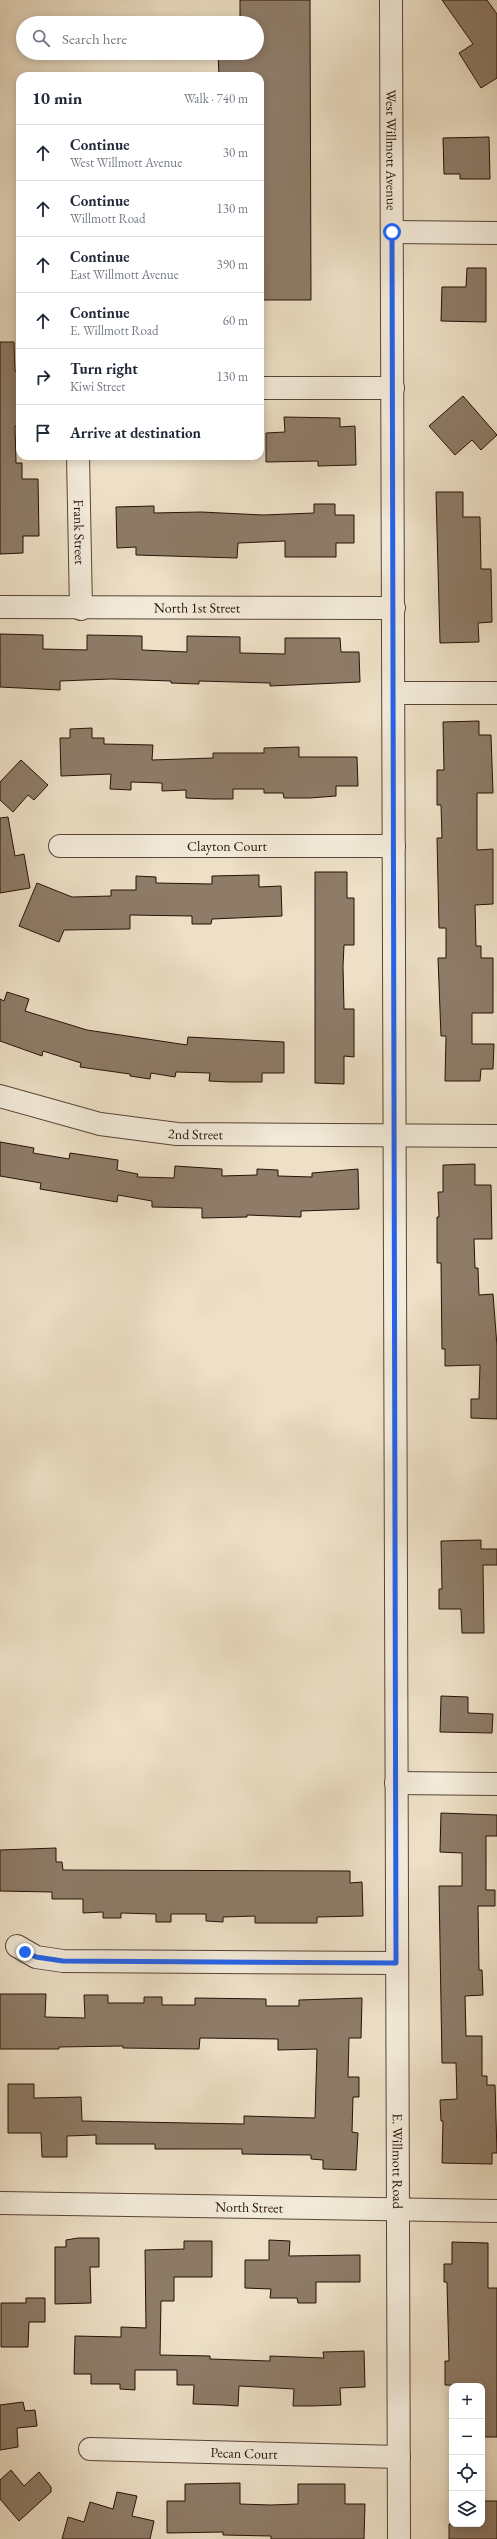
<!DOCTYPE html>
<html lang="en">
<head>
<meta charset="utf-8">
<style>
  :root { --surface:#fff; --page:#f2f2f3; --text:#1f2937; --muted:#747a83; --line:#e0e1e3 }
  body { margin:0; font-family:"EB Garamond",serif; background:var(--page); color:var(--text) }
  .controls { position:absolute; right:12px; bottom:12px; display:grid; overflow:hidden; border-radius:8px; box-shadow:0 2px 10px #0003 }
  .controls button { width:36px; height:36px; display:grid; place-items:center; padding:0; border:0; border-bottom:1px solid var(--line); background:var(--surface); color:var(--text); font:20px sans-serif }
  .stop { position:absolute; width:12px; height:12px; margin:-9px; border:3px solid #2563eb; border-radius:50%; background:#fff }
  .stop.end { background:#2563eb; border-color:#fff; box-shadow:0 1px 4px #0008 }
  .list { margin:0; padding:0; list-style:none }
  h2 { display:flex; justify-content:space-between; align-items:center; height:52px; margin:0; padding:0 16px; font-size:17px }
  h2 small { font-size:13px; font-weight:400; color:var(--muted) }
  .list li { display:grid; grid-template-columns:26px 1fr auto; gap:12px; align-items:center; box-sizing:border-box; height:56px; padding:0 16px; border-top:1px solid var(--line) }
  .list b { display:block; font-size:15px; white-space:nowrap }
  .list p { margin:0; font-size:13px; white-space:nowrap; color:var(--muted) }
  .list em { font-size:13px; font-style:normal; color:var(--muted) }
  .icon { flex:none; width:22px; height:22px; fill:none; stroke:currentColor; stroke-width:2; stroke-linecap:round; stroke-linejoin:round }
  .map { position:relative; flex:none; width:497px; height:2539px; overflow:hidden }
  .search { position:absolute; background:var(--surface); box-shadow:0 2px 10px #0003; left:16px; top:16px; width:248px; height:44px; display:flex; align-items:center; gap:10px; box-sizing:border-box; padding:0 14px; border-radius:22px; color:var(--muted); font-size:15px }
  .panel { position:absolute; background:var(--surface); box-shadow:0 2px 10px #0003; left:16px; top:72px; width:248px; height:388px; border-radius:12px }
  .map>svg:first-child { display:block }
</style>
</head>
<body>
<div class="map">
<svg width="497" height="2539" viewBox="0 0 497 2539">
  <rect width="100%" height="100%" fill="#ede0c6"/>
  <filter id="stains"><feTurbulence type="fractalNoise" baseFrequency=".005" numOctaves="4"/><feColorMatrix values="0 0 0 0 .2 0 0 0 0 .09 0 0 0 0 .02 0 0 0 .5 -.17"/></filter>
  <radialGradient id="worn" r=".72"><stop offset=".6" stop-color="#630" stop-opacity="0"/><stop offset="1" stop-color="#630" stop-opacity=".3"/></radialGradient>
  <path fill="#8e7c69" stroke="#271005" d="M240,0H310L311,300H260V76H219L218,53H257V23H240Z
    M442,0H487L497,14V78L481,88L459,53L473,44Z
    M489,137L490,179H460V174H444L443,138Z
    M467,268H486V322L441,321L442,287H466Z
    M0,342H14L15,371H20V426H15L16,463H22V479H38L39,536H23V553L0,554Z
    M463,396L497,435L481,450L472,440L455,455L429,426Z
    M284,417L340,418V427L355,426L356,465L318,466V461L266,462V433L285,432Z
    M436,492H463V517H480L481,569H491L492,622L478,623L479,642L440,643Z
    M314,504H335V515H354V543H336V557H285V541L238,543L237,558L136,555V547L117,548L116,507L154,506V513L201,512L263,515L314,513Z
    M0,634L43,635V649L87,650V635L142,636V650L187,652V636L240,637V653L285,654V638H340L341,652H359L360,682L270,686V683L199,681V684L171,683V681L111,679L60,681V690L0,687Z
    M479,721V735H491L493,793H477V850L493,849V904L475,905L476,946H481V958H493V1013H472V1044H494L493,1069H481L480,1081H445L446,1036H441L438,958H446V928H439L437,838H442L441,805H437V770H444L443,722Z
    M92,728V738H104V744L153,745L152,760L213,758V753H264V748L299,747V757H357L358,786H336V796L310,798H284L283,793H264V789H233V799H212L186,798V790L162,791V783L131,782V790L110,789L111,774L61,776L60,738H70V729Z
    M21,760L48,785L34,800L28,795L13,812L0,800V782Z
    M8,817L15,856L24,854L30,888L0,893V818Z
    M315,872H347V898H354V945H344L343,966L344,1009H354V1057L344,1056V1084L315,1083Z
    M259,875V887L281,886L282,916L212,919L211,924H192V916L130,915V929L64,930L59,942L19,926L37,883L72,897L111,896V890H136V876L156,877V883L212,884V876Z
    M7,992L29,999L25,1011L87,1030L187,1045L188,1037L284,1042V1073H262V1082H230L209,1081L210,1073L176,1072L175,1077L151,1073L150,1079L130,1076V1074L80,1067L81,1063L43,1051L42,1056L0,1041V999L4,1001Z
    M0,1142L34,1148L33,1153L69,1159L70,1153L118,1160L117,1170L138,1174L137,1177L174,1178L175,1166L222,1169V1176L257,1175V1169L278,1170V1176L312,1177V1173L358,1169L359,1209L301,1211V1217L247,1215V1217L202,1218V1208L152,1207V1201L118,1195L117,1202L40,1189L41,1183L0,1176Z
    M475,1164V1185H491L492,1239H474L475,1268H478L479,1295L493,1294L497,1346V1419L471,1418V1399H479L480,1365L445,1366V1349H442L441,1263H437V1217H439L438,1192H443V1165Z
    M481,1540V1549H497V1565H483L484,1633H462L461,1609H439V1589H442L441,1541Z
    M441,1696L468,1697V1713L493,1714L492,1733L440,1732Z
    M441,1813L497,1815V1836H486V1890H495V1906H478L479,1970H482L483,1995L465,1996L466,2036H482V2076H487V2085H495L497,2153H492V2164L442,2163L443,2121H441L440,2100L457,2099L456,2063H442L439,1886H462V1853L440,1852Z
    M56,1848V1862H62L63,1870L350,1871V1883L362,1882L363,1916L317,1917V1923H255V1916L223,1917V1922L206,1921V1914H171V1922H156V1914L121,1913V1918H103V1912L83,1913V1899H52V1892L0,1891V1850Z
    M0,1994H46L45,2017L85,2018L84,1995H108V2003H144V1997H162V2005H195V1998L266,1999V2006H299V2000L362,1998L361,2038H349L348,2077H359V2097H353L352,2132L358,2133L356,2170L323,2169V2160L311,2159V2155L242,2154V2149H155V2144H96V2135L67,2136V2157H42L41,2133H8V2084H34V2098L81,2097L82,2121L244,2124V2116L315,2118L317,2049L278,2050V2039L200,2038L199,2049L123,2048V2046L59,2047V2049H0Z
    M78,2238H99V2267H90L91,2303L55,2304V2247H66V2240Z
    M269,2240L290,2241L289,2256L360,2255V2282H316V2303H298L297,2298H270L271,2289L245,2288V2260H269Z
    M184,2241H212V2277H174V2301H161L160,2355L210,2356V2359L270,2361V2356L324,2358L323,2352L364,2351L365,2387L340,2388L341,2405L311,2406H293L294,2389L239,2386L238,2406L223,2405L193,2404L194,2385H177V2370H135V2390L120,2389V2384H91V2374H74L75,2336L121,2337V2327L146,2328L145,2250L184,2249Z
    M452,2242L488,2243V2288H497V2437H482V2386L445,2385V2361H449L447,2282H444V2264H452Z
    M26,2298H45V2322H29L28,2347H1V2303H26Z
    M23,2402L25,2411L35,2410L37,2426L17,2428L18,2447L0,2450V2405Z
    M11,2470L24,2486L39,2472L51,2487V2492L19,2521L0,2499V2480Z
    M240,2483V2504L271,2505L298,2504V2484H345V2504H365L364,2539H271V2536L223,2535V2532L167,2533V2501H185V2484Z
    M117,2492L137,2496L132,2516L154,2521L150,2539H62L68,2517L84,2522L90,2502L113,2509Z
    M482,2501H497V2539H449V2524H482Z"/>
  <g fill="none" stroke-linecap="round" stroke-linejoin="round">
    <defs>
      <g id="minor">
        <path id="s1" d="M391,0L399,2539"/>
        <path d="M392,232L497,233"/>
        <path d="M260,388H393"/>
        <path id="s2" d="M78,456L81,609"/>
        <path id="s3" d="M0,607L394,608"/>
        <path d="M394,693H497"/>
        <path id="s4" d="M60,846H394"/>
        <path id="s5" d="M0,1096L100,1124L177,1134L497,1136"/>
        <path d="M396,1783L497,1784"/>
        <path d="M17,1946L36,1957L63,1961L396,1963"/>
        <path id="s6" d="M0,2203L497,2211"/>
        <path id="s7" d="M90,2449L399,2457"/>
      </g>
    </defs>
    <use href="#minor" stroke="#584435" stroke-width="24"/>
    <use href="#minor" stroke="#f3ebda" stroke-width="22"/>
  </g>
  <g fill="none" stroke-linecap="round" stroke-linejoin="round">
    <path stroke="#2563eb" stroke-width="5" d="M25,1952L36,1957L63,1961L396,1963L392,232"/>
  </g>
  <g text-anchor="middle" stroke-width="3" stroke-linejoin="round" paint-order="stroke">
    <g font-size="14" fill="#271005" stroke="#f3ebda">
      <text dy="5" stroke="none"><textPath href="#s1" startOffset="150">West Willmott Avenue</textPath></text>
      <text dy="5" stroke="none"><textPath href="#s2" startOffset="76">Frank Street</textPath></text>
      <text dy="5" stroke="none"><textPath href="#s3" startOffset="197">North 1st Street</textPath></text>
      <text dy="5" stroke="none"><textPath href="#s4" startOffset="167">Clayton Court</textPath></text>
      <text dy="5" stroke="none"><textPath href="#s5" startOffset="200">2nd Street</textPath></text>
      <text dy="5" stroke="none"><textPath href="#s1" startOffset="2161">E. Willmott Road</textPath></text>
      <text dy="5" stroke="none"><textPath href="#s6" startOffset="249">North Street</textPath></text>
      <text dy="5" stroke="none"><textPath href="#s7" startOffset="154">Pecan Court</textPath></text>
    </g>
  </g>
  <rect width="100%" height="100%" filter="url(#stains)"/>
  <rect width="100%" height="100%" fill="url(#worn)"/>
</svg>
<div class="controls">
<button>+</button>
<button>−</button>
<button><svg class="icon" aria-label="locate" viewBox="0 0 24 24"><circle cx="12" cy="12" r="6"/><path d="M12 2v4M12 18v4M2 12h4M18 12h4"/></svg></button>
<button><svg class="icon" aria-label="layers" viewBox="0 0 24 24"><path d="M12 4l9 5-9 5-9-5zM3 14l9 5 9-5"/></svg></button>
</div>
<div class="stop" style="left:392px;top:232px"></div>
<div class="stop end" style="left:25px;top:1952px"></div>
<div class="search"><svg class="icon" aria-label="search" viewBox="0 0 24 24"><circle cx="10" cy="10" r="6"/><path d="M15 15l6 6"/></svg>Search here</div>
<section class="panel">
<h2>10 min<small>Walk · 740 m</small></h2>
<ul class="list">
<li><svg class="icon" aria-label="ahead" viewBox="0 0 24 24"><path d="M12 20V5M6 11l6-6 6 6"/></svg><div><b>Continue</b><p>West Willmott Avenue</p></div><em>30 m</em></li>
<li><svg class="icon" aria-label="ahead" viewBox="0 0 24 24"><path d="M12 20V5M6 11l6-6 6 6"/></svg><div><b>Continue</b><p>Willmott Road</p></div><em>130 m</em></li>
<li><svg class="icon" aria-label="ahead" viewBox="0 0 24 24"><path d="M12 20V5M6 11l6-6 6 6"/></svg><div><b>Continue</b><p>East Willmott Avenue</p></div><em>390 m</em></li>
<li><svg class="icon" aria-label="ahead" viewBox="0 0 24 24"><path d="M12 20V5M6 11l6-6 6 6"/></svg><div><b>Continue</b><p>E. Willmott Road</p></div><em>60 m</em></li>
<li><svg class="icon" aria-label="right" viewBox="0 0 24 24"><path d="M7 20v-9h11M14 6l5 5-5 5"/></svg><div><b>Turn right</b><p>Kiwi Street</p></div><em>130 m</em></li>
<li><svg class="icon" aria-label="arrive" viewBox="0 0 24 24"><path d="M6 21V4h12l-3 4 3 4H6"/></svg><div><b>Arrive at destination</b></div></li>
</ul>
</section>
</div>
</body>
</html>
